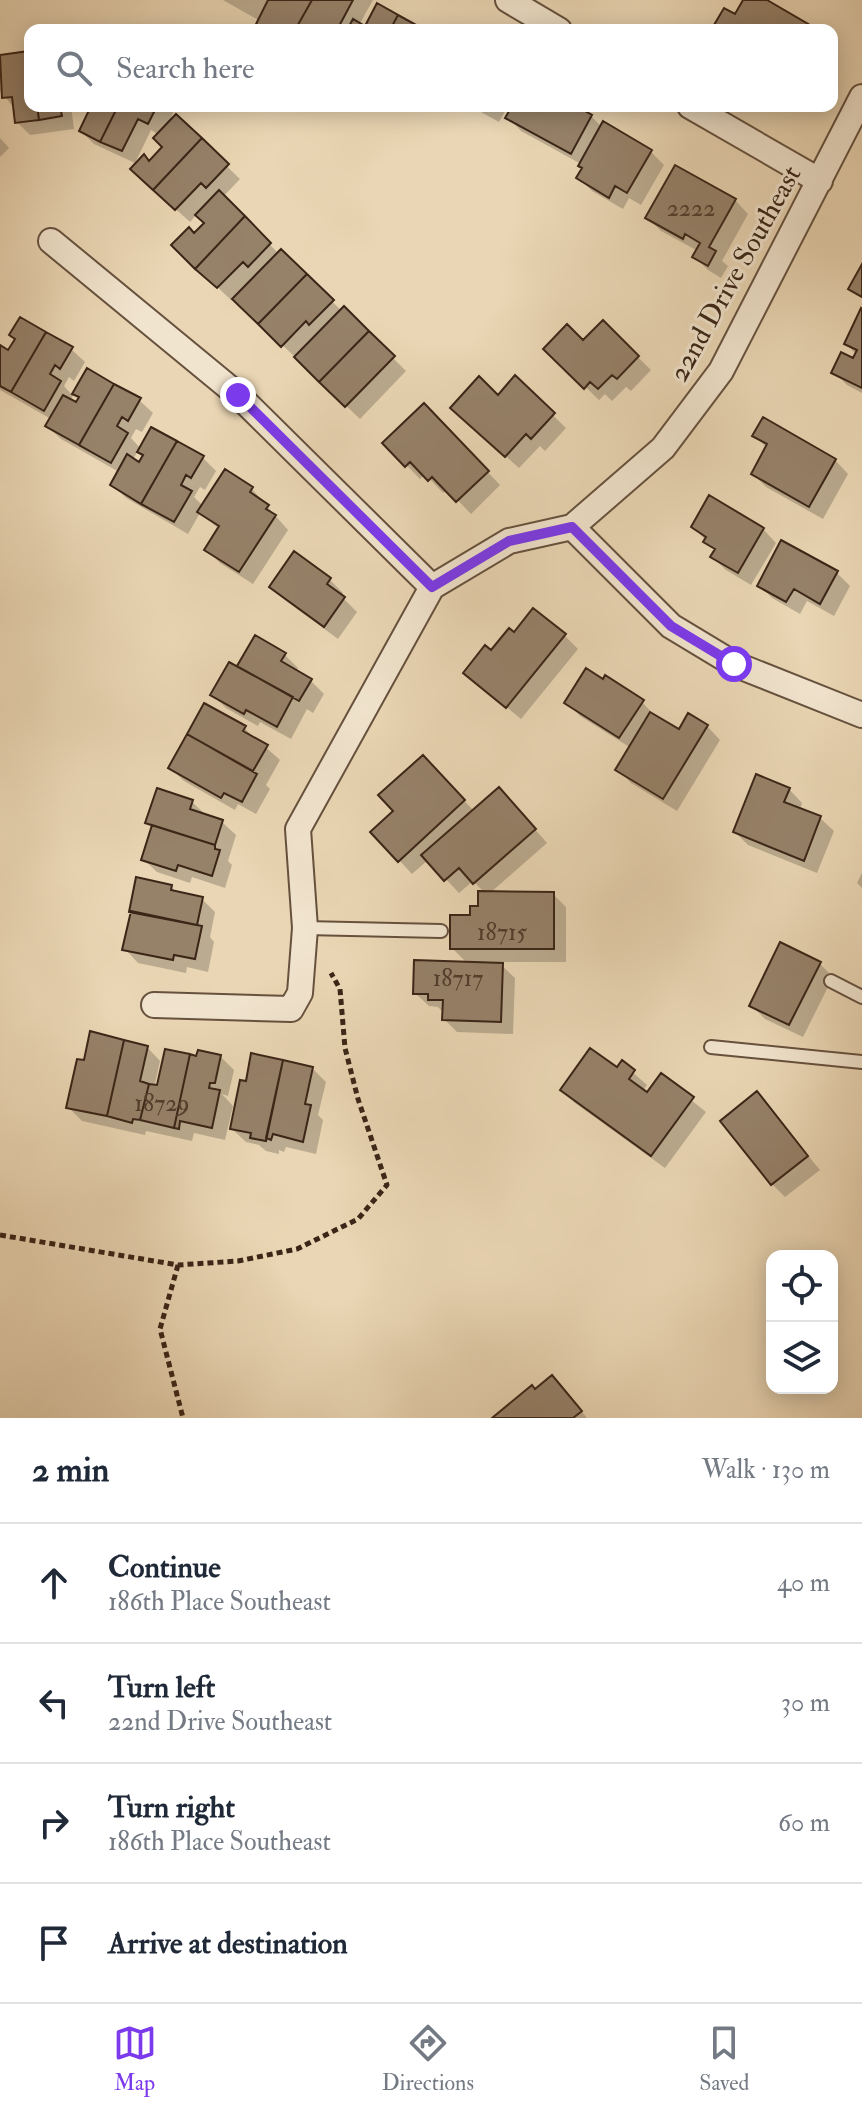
<!DOCTYPE html>
<html lang="en">
<head>
<meta charset="utf-8">
<style>
  :root { --surface:#fff; --page:#f6f6f7; --text:#1f2937; --muted:#747a83; --line:#e0e1e3; --accent:#7c3aed }
  body { margin:0; font-family:"IM FELL Double Pica",serif; background:var(--page); color:var(--text) }
  .controls { position:absolute; right:24px; bottom:24px; display:grid; overflow:hidden; border-radius:16px; box-shadow:0 4px 20px #0003 }
  .controls button { width:72px; height:72px; display:grid; place-items:center; padding:0; border:0; border-bottom:2px solid var(--line); background:var(--surface); color:var(--text); font:40px sans-serif }
  .stop { position:absolute; width:24px; height:24px; margin:-18px; border:6px solid #7c3aed; border-radius:50%; background:#fff }
  .stop.end { background:#7c3aed; border-color:#fff; box-shadow:0 2px 8px #0008 }
  .list { margin:0; padding:0; list-style:none }
  h2 { display:flex; justify-content:space-between; align-items:center; height:104px; margin:0; padding:0 32px; font-size:34px }
  h2 small { font-size:26px; font-weight:400; color:var(--muted) }
  .list li { display:grid; grid-template-columns:52px 1fr auto; gap:24px; align-items:center; box-sizing:border-box; height:120px; padding:0 32px; border-top:2px solid var(--line) }
  .list b { display:block; font-size:30px; white-space:nowrap }
  .list p { margin:0; font-size:26px; white-space:nowrap; color:var(--muted) }
  .list em { font-size:26px; font-style:normal; color:var(--muted) }
  .icon { flex:none; width:44px; height:44px; fill:none; stroke:currentColor; stroke-width:2; stroke-linecap:round; stroke-linejoin:round }
  .map { position:relative; flex:none; width:862px; height:1418px; overflow:hidden }
  .search { position:absolute; background:var(--surface); box-shadow:0 4px 20px #0003; left:24px; right:24px; top:24px; height:88px; display:flex; align-items:center; gap:20px; box-sizing:border-box; padding:0 28px; border-radius:16px; color:var(--muted); font-size:30px }
  .sheet { height:584px; background:var(--surface) }
  nav { display:flex; justify-content:space-around; align-items:center; box-sizing:border-box; height:112px; border-top:2px solid var(--line); background:var(--surface); font-size:22px; color:var(--muted) }
  nav a { display:grid; justify-items:center; gap:4px }
  nav .on { color:var(--accent) }
  .map>svg:first-child { display:block }
</style>
</head>
<body>
<div class="map">
<svg width="862" height="1418" viewBox="0 0 862 1418">
  <rect width="100%" height="100%" fill="#ead6b4"/>
  <filter id="stains"><feTurbulence type="fractalNoise" baseFrequency=".0025" numOctaves="4"/><feColorMatrix values="0 0 0 0 .2 0 0 0 0 .09 0 0 0 0 .02 0 0 0 .5 -.17"/></filter>
  <radialGradient id="worn" r=".72"><stop offset=".6" stop-color="#630" stop-opacity="0"/><stop offset="1" stop-color="#630" stop-opacity=".3"/></radialGradient>
  <path fill="#0003" fill-rule="evenodd" d="M223,0H373L359,25L365,29L417,28L419,30H265L258,23L260,21Z
    M30,53V106H71L74,129L30,135L17,122L15,109L0,91V57Z
    M91,106H173L175,108L167,126L176,117L240,179L223,197L279,254L281,252L342,311L344,309L406,371L360,419L233,298L231,300L187,258L194,236L207,223L197,214L190,222L146,182L165,147L159,135L151,130L135,163L94,144L81,131Z
    M470,106H508L499,122Z
    M514,106H571L591,116L602,127L650,151L664,165L641,205L629,198L623,209L592,191L578,177L584,169L581,164L521,131L508,117Z
    M0,138L9,148L0,157Z
    M735,200L748,214L722,261L728,266L721,278L708,270L695,257L698,251L661,231L648,218Z
    M862,311V393L847,385L834,372L854,361L857,355L846,344Z
    M603,323L651,370L631,391L626,387L612,401L605,394L599,400L546,349L584,343Z
    M0,348L9,353L71,349L85,362L74,381L69,377L64,386L73,396L70,401L77,405L80,399L75,394L139,400L153,413L142,432L136,429L131,438L141,449L203,458L216,471L205,490L200,487L194,497L203,506L252,489L288,530L253,584L220,563L207,550L219,529L200,513L188,534L126,498L112,484L119,472L61,439L47,426L51,419L0,390ZM138,450L145,456L140,464L133,460Z
    M515,378L566,428L545,451L540,446L519,468L466,421L498,398Z
    M424,406L500,485L471,514L447,489L443,493L425,474L420,479L385,443Z
    M754,435L835,460L848,474L823,519L766,487L753,474L767,448Z
    M693,527L763,529L776,543L751,585L726,570L712,557L716,551Z
    M782,543L837,573L850,586L834,616L807,601L800,614L772,598L759,585Z
    M295,554L330,580L343,593L341,596L357,612L338,639L285,600L271,587Z
    M514,634L564,635L578,649L521,719L466,673Z
    M256,638L285,655L298,668L296,672L311,681L324,694L313,713L307,709L291,739L260,722L258,726L226,708L213,695L238,668Z
    M567,702H642L655,716L680,731L707,726L720,740L677,811L631,783L618,770L631,748L580,716Z
    M205,705L244,728L280,760L266,785L270,789L256,814L238,804L235,810L184,781L170,768Z
    M436,771L474,811L512,803L547,843L490,893L553,894L566,907V962H498L515,978L513,1034L457,1032L444,1019V1013L438,1007L429,1006L415,993L468,964L452,948L480,908L485,893L473,881L459,893L428,860L412,874L399,860Z
    M789,789L802,803L800,810L820,818L834,831L817,873L748,845L735,832Z
    M192,802L206,815L222,822L236,835L228,861L232,865L225,888L192,877L190,883L157,872L143,859L153,828L148,822Z
    M862,873V888L857,883Z
    M171,887L178,894L202,899L215,912L210,937L214,942L208,972L187,967L186,973L138,963L125,949Z
    M819,963L833,977L803,1037L765,1019L751,1005Z
    M147,1047L160,1061L154,1088L198,1058L221,1057L234,1070L228,1096L222,1094L233,1106L225,1140L194,1133L192,1141L146,1131L145,1135L82,1121L69,1108Z
    M622,1063L647,1085L643,1091L648,1095L661,1076L706,1112L665,1168L575,1103L562,1090L617,1070Z
    M312,1068L326,1082L318,1115L323,1120L316,1154L286,1147L284,1152L279,1150V1154L266,1151L259,1145L246,1142L232,1129Z
    M757,1094L820,1170L785,1197L772,1184Z
    M535,1391H565L587,1418H495Z"/>
  <path fill="#968169" stroke="#3a2517" stroke-width="2" d="M268,0H312L295,30H267L256,24Z
    M312,0H353L337,30H295Z
    M743,0H767L815,28L813,30H711L724,8L735,14Z
    M377,3L398,15L390,30H347L353,19L365,26Z
    M398,15L418,26L416,30H390Z
    M29,51L30,106H37L39,120L15,123L12,97L2,98L0,55Z
    M37,106H60L62,116L39,120Z
    M91,106H118L100,142L79,131Z
    M118,106H157L148,124L138,119L122,151L100,142Z
    M512,106H576L592,115L571,154L505,118Z
    M176,114L202,138L153,190L130,169L144,154L149,161L162,147L153,138Z
    M603,121L652,150L627,193L615,186L609,198L576,178L582,168L578,166Z
    M202,138L229,164L206,188L201,183L175,210L153,190Z
    M675,165L736,199L709,247L716,251L708,266L692,257L700,243L685,234L683,239L645,218Z
    M219,190L245,216L195,269L171,245L189,227L194,233L204,223L195,215Z
    M245,216L271,243L248,267L243,262L217,288L195,269Z
    M281,249L307,274L258,324L232,299Z
    M862,264V297L848,289Z
    M307,274L334,300L309,325L306,321L281,347L258,324Z
    M344,306L369,331L319,382L294,357Z
    M861,308L862,309V388L831,373L841,352L853,358L857,350L844,344Z
    M20,317L46,332L11,392L0,386V345L8,350L15,339L9,335Z
    M603,320L639,356L617,379L612,375L598,389L590,382L584,389L543,349L567,324L583,340Z
    M369,331L395,356L345,407L319,382Z
    M46,332L73,347L60,369L55,365L50,374L61,381L44,411L11,392Z
    M87,368L114,384L79,445L45,426L63,395L76,402L79,397L72,394Z
    M515,375L555,413L531,439L526,434L505,457L450,408L479,376L498,395Z
    M114,384L141,398L128,421L122,417L117,426L128,433L111,463L79,445Z
    M424,403L489,471L456,502L432,477L428,481L410,462L405,467L382,443Z
    M763,417L836,459L809,507L751,474L767,444L752,436Z
    M151,427L177,441L141,504L110,485L127,454L139,462L143,455L137,452Z
    M177,441L204,456L191,478L186,475L181,485L192,491L174,522L141,504Z
    M225,469L253,487L250,492L269,505L266,509L276,515L239,572L204,550L219,526L197,512Z
    M709,495L764,528L738,573L710,557L715,549L703,542L706,537L691,527Z
    M781,540L838,571L820,604L794,589L786,602L757,586Z
    M294,551L331,578L327,584L345,597L324,627L269,587Z
    M533,608L566,634L506,708L463,673L485,645L491,650L509,628L514,632Z
    M255,635L286,653L281,661L312,679L299,701L237,666Z
    M229,662L293,697L277,727L246,710L244,714L210,695Z
    M586,668L603,679L605,675L644,700L619,738L564,703Z
    M204,703L246,726L243,731L268,745L253,771L187,734Z
    M650,712L679,729L688,713L708,725L663,799L615,770Z
    M187,734L257,774L242,802L224,793L221,798L168,768Z
    M423,755L465,800L398,862L370,832L393,811L378,795Z
    M756,774L790,788L784,802L821,816L804,861L733,832Z
    M499,787L536,829L473,884L459,868L444,881L421,855Z
    M157,788L193,800L190,809L223,820L215,845L145,823Z
    M152,825L215,845V849L220,850L212,876L178,865L176,871L141,860Z
    M136,877L172,885L171,890L203,897L197,925L129,912Z
    M478,891L554,892V949H450V915H470V906H478Z
    M131,911L202,926L195,959L174,955L173,960L122,950Z
    M780,942L821,962L789,1025L749,1006Z
    M414,960L503,963L501,1022L442,1020L443,1000H428V994H413Z
    M90,1031L124,1040L107,1116L66,1108L77,1059L84,1060Z
    M124,1040L148,1046L140,1081L149,1084L140,1120L133,1119L132,1123L107,1116Z
    M590,1048L617,1067L622,1060L635,1070L629,1079L647,1092L661,1073L694,1097L651,1156L560,1090Z
    M165,1049L190,1054L174,1128L140,1120L149,1084L157,1085Z
    M198,1050L221,1055L215,1083H210L209,1088L220,1090L212,1128L180,1121L179,1129L174,1128L190,1054L196,1056Z
    M251,1053L283,1060L266,1141L250,1138L251,1133L230,1129L240,1080L246,1081Z
    M283,1060L313,1067L305,1104L311,1105L303,1142L273,1134L271,1140L266,1138Z
    M757,1091L808,1156L771,1185L720,1121Z
    M552,1375L582,1411L573,1418H492L532,1385L535,1389Z"/>
  <g fill="none" stroke-linecap="round" stroke-linejoin="round">
    <defs>
      <path id="service" d="M305,928L441,931
        M831,981L862,997
        M711,1047L862,1062"/>
      <path id="minor" d="M508,0L559,30
        M690,106L820,181
        M51,241L238,395L432,587
        M572,527L671,626L734,664L862,715
        M154,1005L291,1009L300,993L305,928L298,829L432,587L509,541L572,527L663,448L721,371L862,97"/>
    </defs>
    <use href="#service" stroke="#66513e" stroke-width="16"/>
    <use href="#minor" stroke="#66513e" stroke-width="28"/>
    <path stroke="#3a2517" stroke-width="5" stroke-dasharray="6 4" stroke-linecap="butt" d="M0,1235L178,1265L238,1261L297,1249L358,1219L387,1185L358,1099L345,1048L340,989L331,973
      M178,1265L160,1329L183,1418"/>
    <use href="#service" stroke="#f1e4ce" stroke-width="12"/>
    <use href="#minor" stroke="#f1e4ce" stroke-width="24"/>
  </g>
  <g fill="none" stroke-linecap="round" stroke-linejoin="round">
    <path stroke="#7c3aed" stroke-width="10" d="M238,395L432,587L509,541L572,527L671,626L734,664"/>
  </g>
  <g text-anchor="middle" stroke-width="6" stroke-linejoin="round" paint-order="stroke">
    <g font-size="24" fill="#513c2c">
      <text x="691" y="216">2222</text>
      <text x="502" y="940">18715</text>
      <text x="458" y="986">18717</text>
      <text x="162" y="1111">18729</text>
    </g>
    <g font-size="28" fill="#3a2517" stroke="#f1e4ce">
      <text transform="translate(734 273) rotate(-61)" y="10">22nd Drive Southeast</text>
    </g>
  </g>
  <rect width="100%" height="100%" filter="url(#stains)"/>
  <rect width="100%" height="100%" fill="url(#worn)"/>
</svg>
<div class="controls">
<button><svg class="icon" aria-label="locate" viewBox="0 0 24 24"><circle cx="12" cy="12" r="6"/><path d="M12 2v4M12 18v4M2 12h4M18 12h4"/></svg></button>
<button><svg class="icon" aria-label="layers" viewBox="0 0 24 24"><path d="M12 4l9 5-9 5-9-5zM3 14l9 5 9-5"/></svg></button>
</div>
<div class="stop" style="left:734px;top:664px"></div>
<div class="stop end" style="left:238px;top:395px"></div>
<div class="search"><svg class="icon" aria-label="search" viewBox="0 0 24 24"><circle cx="10" cy="10" r="6"/><path d="M15 15l6 6"/></svg>Search here</div>
</div>
<section class="sheet">
<h2>2 min<small>Walk · 130 m</small></h2>
<ul class="list">
<li><svg class="icon" aria-label="ahead" viewBox="0 0 24 24"><path d="M12 20V5M6 11l6-6 6 6"/></svg><div><b>Continue</b><p>186th Place Southeast</p></div><em>40 m</em></li>
<li><svg class="icon" aria-label="left" viewBox="0 0 24 24"><path d="M17 20v-9H6M10 6l-5 5 5 5"/></svg><div><b>Turn left</b><p>22nd Drive Southeast</p></div><em>30 m</em></li>
<li><svg class="icon" aria-label="right" viewBox="0 0 24 24"><path d="M7 20v-9h11M14 6l5 5-5 5"/></svg><div><b>Turn right</b><p>186th Place Southeast</p></div><em>60 m</em></li>
<li><svg class="icon" aria-label="arrive" viewBox="0 0 24 24"><path d="M6 21V4h12l-3 4 3 4H6"/></svg><div><b>Arrive at destination</b></div></li>
</ul>
</section>
<nav>
<a class="on"><svg class="icon" aria-label="map" viewBox="0 0 24 24"><path d="M3 6l6-2 6 2 6-2v14l-6 2-6-2-6 2zM9 4v14M15 6v14"/></svg>Map</a>
<a><svg class="icon" aria-label="directions" viewBox="0 0 24 24"><path d="M12 3l9 9-9 9-9-9zM9 14v-3h6M13 9l2 2-2 2"/></svg>Directions</a>
<a><svg class="icon" aria-label="saved" viewBox="0 0 24 24"><path d="M7 4h10v16l-5-4-5 4z"/></svg>Saved</a>
</nav>
</body>
</html>
